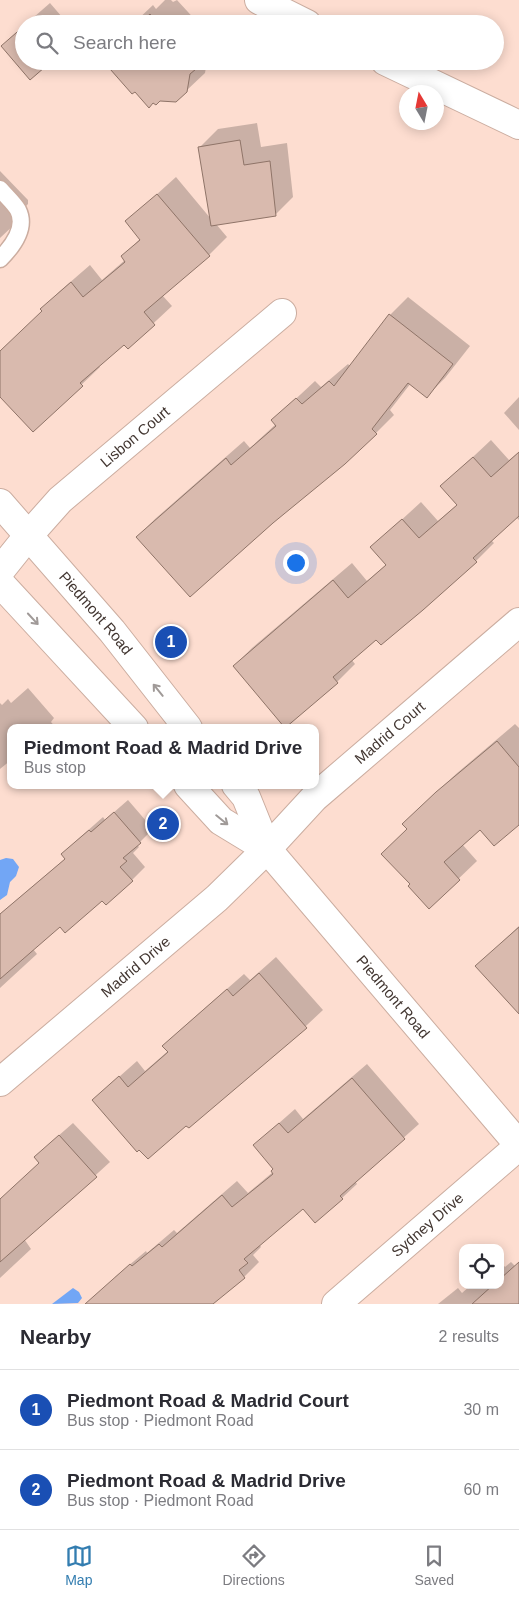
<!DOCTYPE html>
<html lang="en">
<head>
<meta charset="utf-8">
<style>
  :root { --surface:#fff; --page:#f7f7f7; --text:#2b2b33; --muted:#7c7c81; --line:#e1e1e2; --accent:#337db0 }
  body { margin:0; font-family:Arial,sans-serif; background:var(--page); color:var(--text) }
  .controls { position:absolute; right:15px; bottom:15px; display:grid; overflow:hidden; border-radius:10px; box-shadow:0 2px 12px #0003 }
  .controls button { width:45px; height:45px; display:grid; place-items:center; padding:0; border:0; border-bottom:1px solid var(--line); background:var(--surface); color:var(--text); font:25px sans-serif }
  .compass { position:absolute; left:399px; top:85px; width:45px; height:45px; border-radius:50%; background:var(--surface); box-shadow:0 2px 12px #0003; rotate:350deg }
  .you { position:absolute; left:295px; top:562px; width:18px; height:18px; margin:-12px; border:4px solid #fff; border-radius:50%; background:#1a73e8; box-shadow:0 0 0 8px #1a73e833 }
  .badge { display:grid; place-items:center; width:32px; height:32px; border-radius:50%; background:var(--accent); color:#fff; font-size:16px; font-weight:700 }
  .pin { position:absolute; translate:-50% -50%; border:2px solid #fff; box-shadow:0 1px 5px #0006 }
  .popup { position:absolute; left:7px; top:724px; width:312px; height:65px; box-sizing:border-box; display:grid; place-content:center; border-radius:10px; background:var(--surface); filter:drop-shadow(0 1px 4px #0005); font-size:16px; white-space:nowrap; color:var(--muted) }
  .popup b { font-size:19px; color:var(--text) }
  .popup::after { content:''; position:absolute; left:50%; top:100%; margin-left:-10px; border:10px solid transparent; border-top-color:var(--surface) }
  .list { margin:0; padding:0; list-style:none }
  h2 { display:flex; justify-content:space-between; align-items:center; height:65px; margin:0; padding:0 20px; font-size:21px }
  h2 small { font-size:16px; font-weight:400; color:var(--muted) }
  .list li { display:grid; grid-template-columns:32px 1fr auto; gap:15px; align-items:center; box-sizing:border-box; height:80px; padding:0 20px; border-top:1px solid var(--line) }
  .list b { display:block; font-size:19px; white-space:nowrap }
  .list p { margin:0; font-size:16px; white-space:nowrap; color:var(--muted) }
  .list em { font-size:16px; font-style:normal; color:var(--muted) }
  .icon { flex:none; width:28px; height:28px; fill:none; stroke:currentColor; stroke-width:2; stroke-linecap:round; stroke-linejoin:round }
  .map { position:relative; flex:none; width:519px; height:1304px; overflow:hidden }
  .search { position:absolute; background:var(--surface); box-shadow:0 2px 12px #0003; left:15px; right:15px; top:15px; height:55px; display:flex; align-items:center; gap:12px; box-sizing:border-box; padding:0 18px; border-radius:28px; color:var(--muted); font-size:19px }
  .sheet { height:225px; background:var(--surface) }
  nav { display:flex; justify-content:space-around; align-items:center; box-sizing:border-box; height:70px; border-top:1px solid var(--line); background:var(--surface); font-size:14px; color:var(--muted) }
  nav a { display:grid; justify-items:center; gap:2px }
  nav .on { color:var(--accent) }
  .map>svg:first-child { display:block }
</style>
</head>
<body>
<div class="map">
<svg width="519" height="1304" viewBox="0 0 519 1304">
  <rect width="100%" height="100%" fill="#fdddd0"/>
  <path fill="#72a6f5" d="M6,858L13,859L19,867L16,876L10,882L7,895L0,900V860Z
    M73,1288L79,1292L82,1298L78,1303L52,1304Z"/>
  <path fill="#0003" d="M165,0H171L173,2L177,0L199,24H133L153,5L156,9Z
    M50,3L68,24H26Z
    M208,19L212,24H203Z
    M104,61H207L205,73L186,91L135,90Z
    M257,123L261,147L287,143L293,197L275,215L216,224L227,237L209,255L162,295L172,306L128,347L124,343L98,365L100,367L33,431L0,395V351L44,311L42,309L60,291L90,265L102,280L125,260L122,256L141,238L126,222L176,177L211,219L200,147L218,129Z
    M0,171L28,200V204L13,219L16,223L0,238Z
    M408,297L470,346L445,378L427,396L411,383L390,410L394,415L376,433L137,537L155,519L244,441L250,448L276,424L273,420L315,381L321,387L348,364L350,366L390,315Z
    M519,397V430L504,413Z
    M491,440L509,460L519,452V520L516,517L491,540L494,543L476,561L376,638L351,659L355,664L337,682L286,726L234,666L252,648L352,563L367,581L387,564L372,547L421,502L438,521L458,504L442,486Z
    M28,688L54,718L51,722L56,728H11V760L0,769V703L2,705L8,699L11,703Z
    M515,724L519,728V824L480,828L462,844L477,861L429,907L412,884L409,829L422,806L456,774Z
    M128,800L153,829L137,845L139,847L133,853L145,867L132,880L60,926L33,949L37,954L0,988V914L66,858L63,854L76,841L103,817L105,820Z
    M519,926V1012L477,966Z
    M276,957L323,1010L276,1054L93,1100L137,1061L145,1071L168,1051L164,1046L180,1030L244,974L250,980Z
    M367,1064L419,1124L355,1181L357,1184L342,1198L303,1207L259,1244L261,1247L253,1255L259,1262L244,1277L211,1304H112L115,1277L146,1251L147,1253L174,1230L177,1233L237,1181L248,1193L273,1172L275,1169L255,1145L270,1131L295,1109L303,1119Z
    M73,1123L110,1162L42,1224L41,1163L49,1144Z
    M0,1204L31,1249L0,1278Z
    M500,1261L505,1267L511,1262L515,1266L519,1262V1304H438L458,1288L462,1293L471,1285H500Z"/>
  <path fill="#d9baae" stroke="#8f7468" d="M150,14L154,19L157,16L164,24H139Z
    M24,26V61H52L30,80L1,46Z
    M103,61H200L202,64L190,74L187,92L176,102L160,101L156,105L153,103L149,108L135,92L132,94Z
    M240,140L244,165L270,161L276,216L211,226L198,147Z
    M157,194L210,256L144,312L155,325L128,349L124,345L80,383L83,386L33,432L0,397V351L42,311L40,309L71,282L83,297L125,262L121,256L140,240L125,221Z
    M389,314L453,364L427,398L408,383L372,429L377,434L345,464L273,523L190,597L136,537L226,458L231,465L276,426L271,420L296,398L302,404L329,381L334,386Z
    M519,452V516L473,558L477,562L423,610L381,645L376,640L333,677L338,683L285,728L233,666L333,580L348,598L386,565L370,547L402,519L419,538L457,505L440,486L473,457L491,477Z
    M497,741L519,767V825L494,846L480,830L444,862L460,880L429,909L408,886L410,884L381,854L407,829L402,824L436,792Z
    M114,812L141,843L123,858L127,861L120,867L133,881L106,905L102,901L65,933L60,927L0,979V914L65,859L61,854L89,830L91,832Z
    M519,927V1014L475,966Z
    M259,973L307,1028L189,1128L186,1126L148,1159L139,1150L137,1152L92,1100L119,1076L128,1087L168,1052L162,1046L227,989L233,996Z
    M352,1078L405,1139L340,1196L343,1199L315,1223L303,1209L244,1259L248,1263L239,1270L245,1278L213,1304H85L130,1264L132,1266L159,1244L162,1247L222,1195L232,1207L273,1174L271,1171L273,1169L253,1145L279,1123L288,1133Z
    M59,1135L97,1177L0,1262V1199L39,1163L34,1157Z
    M519,1262V1304H472L493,1285H500V1279Z"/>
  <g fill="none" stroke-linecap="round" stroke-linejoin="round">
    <defs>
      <path id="service" d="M0,189C6,196 14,203 18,210C27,228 12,247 0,259"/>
      <g id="minor">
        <path d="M259,0L307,24"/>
        <path d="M385,61L519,125"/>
        <path id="s1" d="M0,571L28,536L60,500L282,313"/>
        <path id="s2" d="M0,1082L217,898L267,849L314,798L519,622"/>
        <path id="s3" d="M336,1304L519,1146"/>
      </g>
      <g id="secondary">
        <path id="s4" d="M0,503L112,631L188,728"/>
        <path d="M0,583L134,728"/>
        <path d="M188,785L221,821L267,849"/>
        <path id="s5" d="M236,785L246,797L267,849L519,1145"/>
      </g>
    </defs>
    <use href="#service" stroke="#cbada0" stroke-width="19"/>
    <use href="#minor" stroke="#cbada0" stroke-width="30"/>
    <use href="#secondary" stroke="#cbada0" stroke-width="30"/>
    <use href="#service" stroke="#fff" stroke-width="16"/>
    <use href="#minor" stroke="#fff" stroke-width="28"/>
    <use href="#secondary" stroke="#fff" stroke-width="28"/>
  </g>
  <defs><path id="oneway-shaft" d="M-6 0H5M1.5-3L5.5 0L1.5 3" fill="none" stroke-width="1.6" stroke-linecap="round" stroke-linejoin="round" transform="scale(1.25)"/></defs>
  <g stroke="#a09a98">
    <use href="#oneway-shaft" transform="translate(33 619) rotate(47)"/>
    <use href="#oneway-shaft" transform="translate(158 690) rotate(-129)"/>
    <use href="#oneway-shaft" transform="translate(222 820) rotate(39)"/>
  </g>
  <g text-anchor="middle" stroke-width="4" stroke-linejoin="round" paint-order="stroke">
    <g font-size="15" fill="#423631" stroke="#fdddd0">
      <text dy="5" stroke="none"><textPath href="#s1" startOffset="191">Lisbon Court</textPath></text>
      <text dy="5" stroke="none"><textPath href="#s4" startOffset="146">Piedmont Road</textPath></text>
      <text dy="5" stroke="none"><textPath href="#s2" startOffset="524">Madrid Court</textPath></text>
      <text dy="5" stroke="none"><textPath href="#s2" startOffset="178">Madrid Drive</textPath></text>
      <text dy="5" stroke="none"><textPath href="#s5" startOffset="266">Piedmont Road</textPath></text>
      <text dy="5" stroke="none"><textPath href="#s3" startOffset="121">Sydney Drive</textPath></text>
    </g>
  </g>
</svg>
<div class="controls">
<button><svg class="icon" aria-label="locate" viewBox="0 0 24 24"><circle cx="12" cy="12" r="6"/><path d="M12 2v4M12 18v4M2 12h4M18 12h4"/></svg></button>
</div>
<svg class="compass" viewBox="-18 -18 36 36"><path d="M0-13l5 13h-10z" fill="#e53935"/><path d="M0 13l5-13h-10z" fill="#7c7c81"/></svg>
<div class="you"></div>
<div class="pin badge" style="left:171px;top:642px;background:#1a4fb4">1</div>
<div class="pin badge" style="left:163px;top:824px;background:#1a4fb4">2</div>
<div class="popup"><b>Piedmont Road &amp; Madrid Drive</b>Bus stop</div>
<div class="search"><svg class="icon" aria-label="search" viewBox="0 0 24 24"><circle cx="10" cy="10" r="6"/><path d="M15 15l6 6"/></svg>Search here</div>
</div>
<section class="sheet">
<h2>Nearby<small>2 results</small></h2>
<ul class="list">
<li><span class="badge" style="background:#1a4fb4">1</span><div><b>Piedmont Road &amp; Madrid Court</b><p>Bus stop · Piedmont Road</p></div><em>30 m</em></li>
<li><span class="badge" style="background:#1a4fb4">2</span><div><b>Piedmont Road &amp; Madrid Drive</b><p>Bus stop · Piedmont Road</p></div><em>60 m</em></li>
</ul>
</section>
<nav>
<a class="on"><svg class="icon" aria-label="map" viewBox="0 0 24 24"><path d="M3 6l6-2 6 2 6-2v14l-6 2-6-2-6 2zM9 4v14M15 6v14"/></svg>Map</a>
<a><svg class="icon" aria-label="directions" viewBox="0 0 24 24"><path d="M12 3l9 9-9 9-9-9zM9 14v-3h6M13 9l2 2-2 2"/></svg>Directions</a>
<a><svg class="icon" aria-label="saved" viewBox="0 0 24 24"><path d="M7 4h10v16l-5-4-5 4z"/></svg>Saved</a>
</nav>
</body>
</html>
